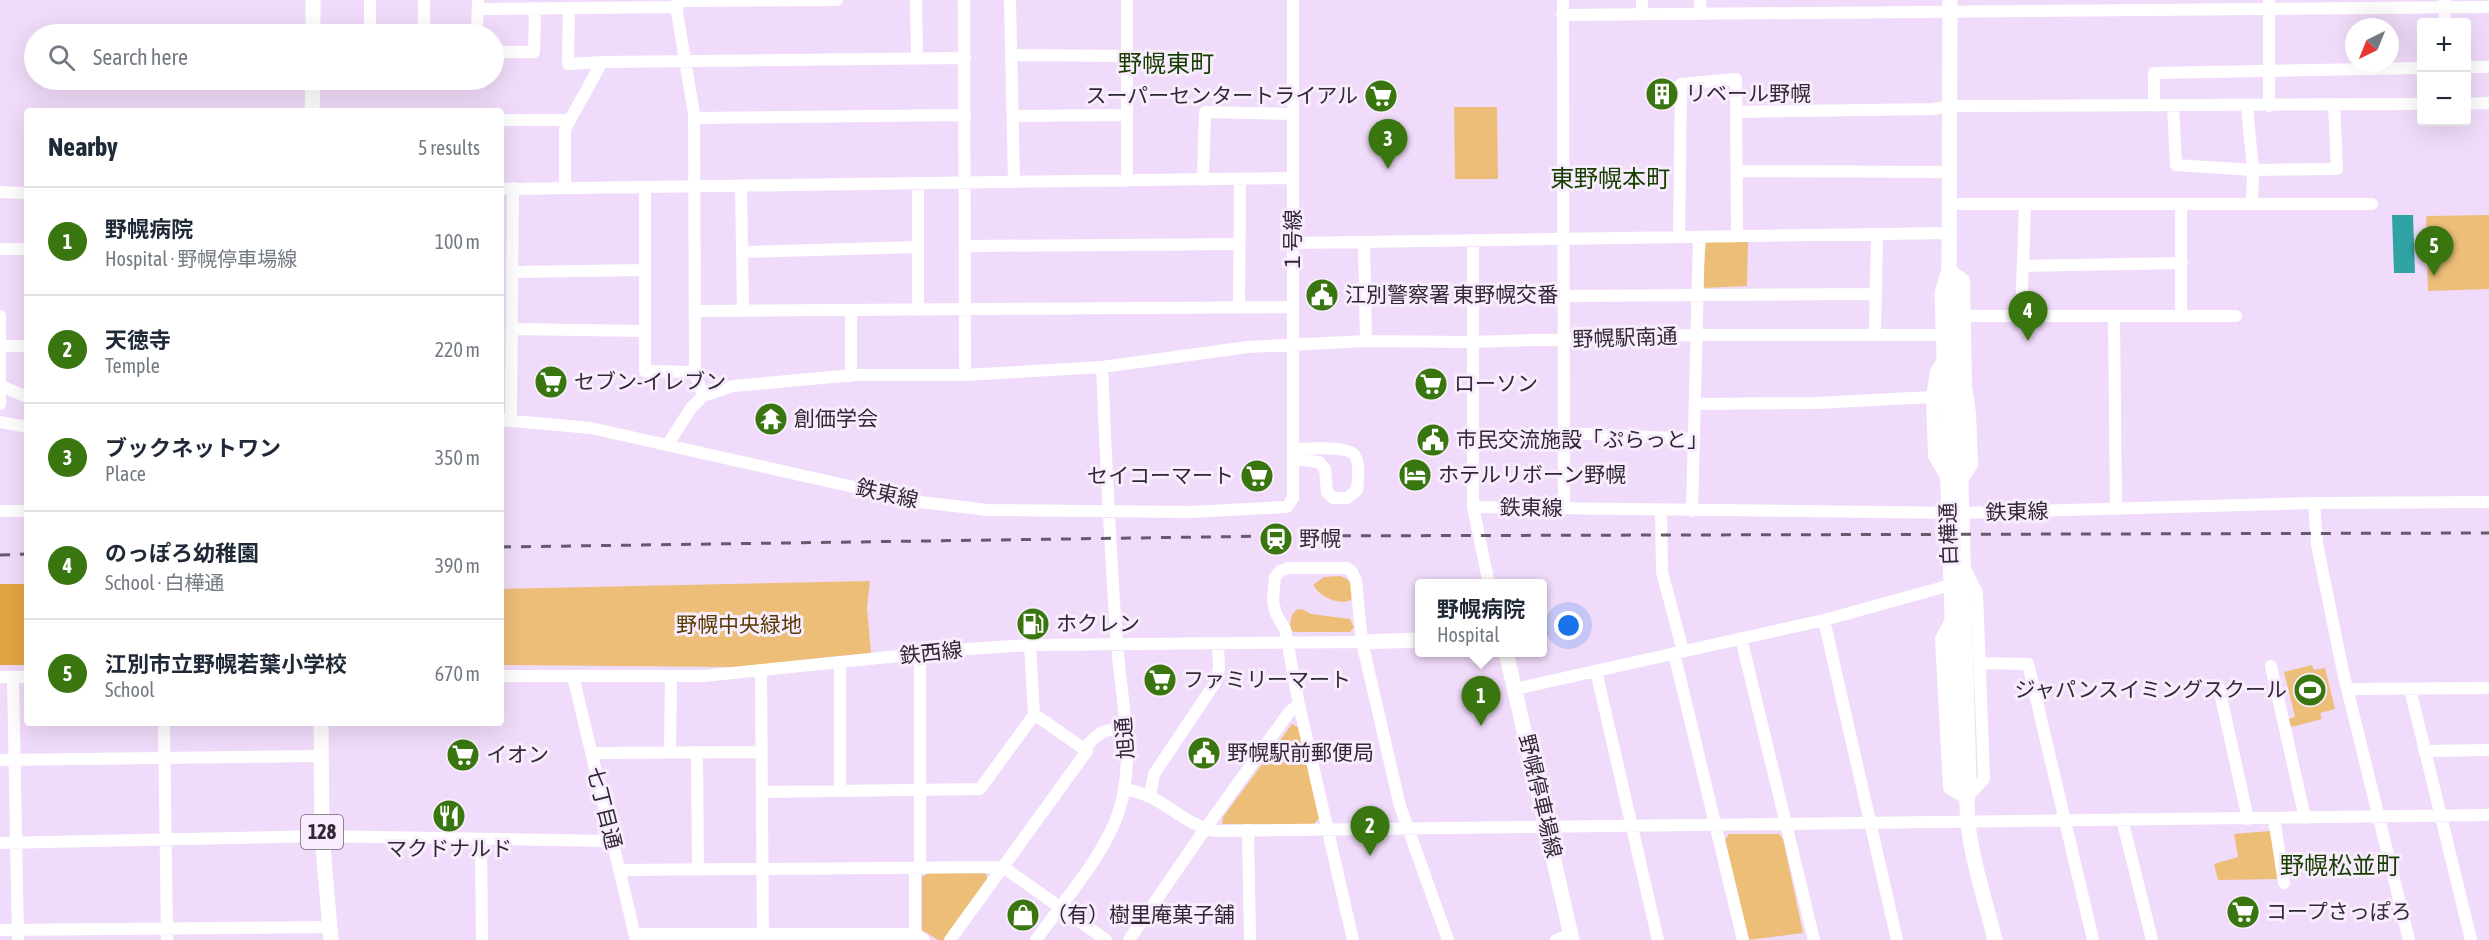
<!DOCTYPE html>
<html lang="en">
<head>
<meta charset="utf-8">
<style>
  :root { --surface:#fff; --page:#f6f6f7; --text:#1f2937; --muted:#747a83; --line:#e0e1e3; --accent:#397610 }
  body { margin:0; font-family:"Asap Condensed","Noto Sans JP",sans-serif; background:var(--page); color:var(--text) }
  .controls { position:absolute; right:18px; top:18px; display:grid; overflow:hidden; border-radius:6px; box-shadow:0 6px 24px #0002 }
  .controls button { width:54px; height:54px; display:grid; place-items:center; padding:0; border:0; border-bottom:2px solid var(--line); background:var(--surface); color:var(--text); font:30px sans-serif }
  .compass { position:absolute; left:2345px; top:18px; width:54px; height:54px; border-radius:50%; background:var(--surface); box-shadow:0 6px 24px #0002; rotate:223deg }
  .you { position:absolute; left:1569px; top:626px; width:21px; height:21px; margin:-15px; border:4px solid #fff; border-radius:50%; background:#1a73e8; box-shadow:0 0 0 9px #1a73e833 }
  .badge { display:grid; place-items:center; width:39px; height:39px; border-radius:50%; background:var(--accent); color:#fff; font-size:20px; font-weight:700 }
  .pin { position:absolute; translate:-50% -50px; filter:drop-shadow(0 2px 3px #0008) }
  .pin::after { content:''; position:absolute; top:32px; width:21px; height:18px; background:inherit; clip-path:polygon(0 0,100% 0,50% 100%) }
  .popup { position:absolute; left:1415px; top:579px; width:132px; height:78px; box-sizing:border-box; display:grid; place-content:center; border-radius:6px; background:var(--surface); filter:drop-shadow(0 2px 4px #0005); font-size:20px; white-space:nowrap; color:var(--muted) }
  .popup b { font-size:22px; color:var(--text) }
  .popup::after { content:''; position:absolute; left:50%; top:100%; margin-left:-12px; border:12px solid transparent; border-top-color:var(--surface) }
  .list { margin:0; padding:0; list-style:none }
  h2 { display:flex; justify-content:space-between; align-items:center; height:78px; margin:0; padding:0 24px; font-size:26px }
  h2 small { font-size:20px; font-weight:400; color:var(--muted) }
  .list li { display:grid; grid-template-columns:39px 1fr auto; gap:18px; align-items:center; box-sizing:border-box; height:108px; padding:0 24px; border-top:2px solid var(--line) }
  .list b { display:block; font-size:22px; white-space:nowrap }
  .list p { margin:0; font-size:20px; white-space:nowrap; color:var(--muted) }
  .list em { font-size:20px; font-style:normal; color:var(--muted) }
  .icon { flex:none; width:33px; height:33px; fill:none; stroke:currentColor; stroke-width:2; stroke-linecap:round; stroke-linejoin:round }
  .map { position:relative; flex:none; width:2489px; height:940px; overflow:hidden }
  .search { position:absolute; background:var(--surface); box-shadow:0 6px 24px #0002; left:24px; top:24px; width:480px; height:66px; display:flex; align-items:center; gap:15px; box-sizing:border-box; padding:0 21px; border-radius:33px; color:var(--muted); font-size:22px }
  .panel { position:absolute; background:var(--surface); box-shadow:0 6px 24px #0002; left:24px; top:108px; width:480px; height:618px; border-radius:6px }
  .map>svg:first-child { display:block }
</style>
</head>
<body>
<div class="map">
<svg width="2489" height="940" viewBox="0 0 2489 940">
  <rect width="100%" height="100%" fill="#f1dbfa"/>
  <path fill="#ecbe78" d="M1454,107H1497L1498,179H1455Z
    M2489,215V289L2428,291L2426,216Z
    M1706,242H1748L1747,286L1702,288Z
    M1340,576C1353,580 1354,588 1351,600C1339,606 1319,596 1313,585L1324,577Z
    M870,581L867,608L871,653L735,667L501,665V589Z
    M1302,609L1311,614L1350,619L1354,627L1350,632H1294L1289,628L1292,615L1296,610Z
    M2312,665L2314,670L2325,668L2335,709L2320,713L2322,719L2291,727L2288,719L2295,717L2284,672Z
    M1292,724L1299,728L1320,817L1314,824H1222L1223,817Z
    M2270,831L2282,879L2218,880L2214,864L2238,857L2234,834Z
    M1729,834H1779L1783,839L1803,933L1748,940L1725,840Z
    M985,872L988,880L944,940H938L922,930V877L928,873Z"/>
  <path fill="#e1a543" d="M0,584H27V665H0Z"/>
  <path fill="#30a3a5" d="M2392,215H2413L2415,273H2394Z"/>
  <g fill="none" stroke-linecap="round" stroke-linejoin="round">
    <path stroke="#fff" stroke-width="12" d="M424,0V34
      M677,0V12L694,114L695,372L703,396
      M916,0L917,58
      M964,0L965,375
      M1010,0L1014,182
      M1127,0V181
      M1563,0L1564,509
      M1700,0L1701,13
      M2269,0V106
      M2445,0V22
      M677,1L837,0
      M569,8L568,64L602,62
      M478,9L677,7
      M1642,14V0
      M1562,15L2489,7
      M370,34V0
      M477,34L478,0
      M494,52H534L535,8
      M1012,55L1127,56
      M2466,67H2489
      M2466,104L2489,103
      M2154,106V73L2422,68
      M2173,106L2176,165L2253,170L2337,169L2334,105
      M2247,107L2253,170L2252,204
      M1736,112L1934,109L1949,106L2422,104
      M1013,116L1127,115
      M694,118L965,115
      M501,120H570
      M1737,171L1951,172
      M1203,180L1205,112L1293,114
      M741,186L743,311
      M645,187V371L695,372
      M565,188V129L602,62L965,58
      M501,189L1293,178
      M0,192L27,193
      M1950,204H2372
      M2181,205V316
      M1679,237L1681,84L1736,79L1737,236
      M1473,240V507L1489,584
      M1364,242L1366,341
      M1293,243L1950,233
      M965,246L1239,244
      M0,249H27
      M743,252L918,247
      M2023,266L2182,263
      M1949,269L1964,280L1966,385L1970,414L1972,465L1961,481
      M513,272L645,270
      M1564,296L1875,294
      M1239,307L1240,179
      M918,310V184
      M695,311L1293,307
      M0,316V404
      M1965,316H2236
      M2021,316L2025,206
      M2114,316L2116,509
      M512,329L645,331
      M1875,334L1877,234
      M1,346H27
      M1944,358L1936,372L1932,397L1934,456L1947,478
      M851,376V310
      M1,386L27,397
      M1695,404L1816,403L1932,397
      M501,420L591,428L920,502L988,510L1190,512L1287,507L1293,498V0
      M511,421L513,188
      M0,422L27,427
      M1564,433L1694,439
      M668,444L691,408L703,396L733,386L854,375H965L1102,367L1248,347L1366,341L1471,342L1697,335H1952
      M1293,459L1319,462L1325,469L1327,492L1333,498H1347L1357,490C1358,481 1360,463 1355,456C1349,445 1306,449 1293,449
      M2314,503L2317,544L2343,672L2409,940
      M1473,507L1962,513L2314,503L2489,502
      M1661,510L1662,572L1683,651
      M0,511H27
      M1692,511L1699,237
      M1952,618L1941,639L1949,788L1966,798L1984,779L1977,593L1964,567
      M1824,620L1897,940
      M1741,638L1814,940
      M1674,653L1743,940
      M920,654V868
      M1979,663L2028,664L2093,940
      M2271,666L2305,818
      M761,671L763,940
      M1596,671L1658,940
      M501,676H704L967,649L1030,645L1362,642
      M573,676L636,940
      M0,677H27
      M13,677L18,940
      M2219,688L2248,819
      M1515,689L1824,620L1951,585
      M2347,689L2489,688
      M2410,689L2471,940
      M164,723L167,940
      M1084,749C1099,732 1102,730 1124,728
      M2424,751L2489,750
      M670,752L671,676
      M697,752L698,870
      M591,753L761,752
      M0,760L321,756
      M1125,789C1165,796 1179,823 1215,831L2489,815
      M840,791V662
      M762,792L980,789L1034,715L1030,645
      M1150,796L1154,774L1215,683L1219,669L1218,644
      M2274,818L2284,883
      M2122,819L2152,940
      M1248,830L1250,940
      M481,839L482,940
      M0,843L322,836L612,841
      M619,870L1003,867L1106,940
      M0,930L330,927
      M634,934H915L924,940
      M915,934V868
      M950,940L1087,751L1034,714
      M1036,940C1063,901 1105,855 1119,811C1136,758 1121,698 1117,644C1110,552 1106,459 1102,367
      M1129,940L1205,829L1290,711L1299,705
      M1353,940L1299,705L1285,629L1276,614L1273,601L1275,577L1280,571L1288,568H1347L1352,572L1356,581L1362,642L1400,806L1448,940
      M1556,940L1571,934"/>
    <path stroke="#fff" stroke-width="15" d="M313,0V34
      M1950,0L1949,269L1956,296L1969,782C1960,828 1984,894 1995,940
      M312,111L313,80
      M1949,270L1942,293L1957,780L1966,798
      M1362,642L1420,640
      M1506,652L1572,940
      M321,723L322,836L331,940"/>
    <path stroke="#685a6d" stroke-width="3" stroke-dasharray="10 10" stroke-linecap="butt" d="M501,547L1275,536L2489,533
      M0,555L27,554"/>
  </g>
  <defs>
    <symbol id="building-disc" viewBox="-11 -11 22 22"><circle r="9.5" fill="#397610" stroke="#f8edfc"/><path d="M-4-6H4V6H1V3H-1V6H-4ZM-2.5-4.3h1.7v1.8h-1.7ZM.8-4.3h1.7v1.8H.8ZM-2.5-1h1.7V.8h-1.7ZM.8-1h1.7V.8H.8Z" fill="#fff"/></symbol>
    <symbol id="supermarket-disc" viewBox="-11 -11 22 22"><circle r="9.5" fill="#397610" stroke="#f8edfc"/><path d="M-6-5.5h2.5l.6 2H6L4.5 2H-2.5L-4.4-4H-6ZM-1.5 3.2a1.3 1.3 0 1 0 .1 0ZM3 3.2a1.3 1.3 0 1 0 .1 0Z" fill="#fff"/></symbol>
    <symbol id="civic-disc" viewBox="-11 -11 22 22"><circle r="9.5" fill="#397610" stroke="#f8edfc"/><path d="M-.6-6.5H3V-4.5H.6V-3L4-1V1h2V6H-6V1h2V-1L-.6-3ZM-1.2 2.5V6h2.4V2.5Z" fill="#fff"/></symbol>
    <symbol id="temple-disc" viewBox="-11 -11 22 22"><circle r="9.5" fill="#397610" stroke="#f8edfc"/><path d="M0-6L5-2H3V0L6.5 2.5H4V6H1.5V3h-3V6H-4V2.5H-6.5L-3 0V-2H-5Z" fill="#fff"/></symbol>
    <symbol id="hotel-disc" viewBox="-11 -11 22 22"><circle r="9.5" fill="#397610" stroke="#f8edfc"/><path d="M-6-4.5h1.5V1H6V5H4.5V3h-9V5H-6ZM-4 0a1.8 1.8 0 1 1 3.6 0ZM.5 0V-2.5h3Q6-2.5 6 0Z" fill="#fff"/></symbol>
    <symbol id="station-disc" viewBox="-11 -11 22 22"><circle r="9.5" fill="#397610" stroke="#f8edfc"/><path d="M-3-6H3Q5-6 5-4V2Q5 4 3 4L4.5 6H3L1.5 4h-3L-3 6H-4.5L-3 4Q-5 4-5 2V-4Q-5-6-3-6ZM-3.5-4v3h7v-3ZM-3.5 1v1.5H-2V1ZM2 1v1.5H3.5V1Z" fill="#fff"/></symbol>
    <symbol id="fuel-disc" viewBox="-11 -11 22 22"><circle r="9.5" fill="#397610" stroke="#f8edfc"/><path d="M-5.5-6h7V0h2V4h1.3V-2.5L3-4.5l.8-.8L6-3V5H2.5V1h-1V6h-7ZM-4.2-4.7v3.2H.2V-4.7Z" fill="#fff"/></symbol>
    <symbol id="stadium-disc" viewBox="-11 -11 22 22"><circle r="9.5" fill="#397610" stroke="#f8edfc"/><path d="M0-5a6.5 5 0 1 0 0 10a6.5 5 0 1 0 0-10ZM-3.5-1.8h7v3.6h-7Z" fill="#fff"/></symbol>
    <symbol id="restaurant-disc" viewBox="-11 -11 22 22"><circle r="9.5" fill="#397610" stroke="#f8edfc"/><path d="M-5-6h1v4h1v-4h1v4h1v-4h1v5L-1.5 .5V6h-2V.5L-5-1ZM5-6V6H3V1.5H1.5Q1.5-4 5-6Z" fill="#fff"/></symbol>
    <symbol id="shop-disc" viewBox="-11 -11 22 22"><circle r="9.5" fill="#397610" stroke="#f8edfc"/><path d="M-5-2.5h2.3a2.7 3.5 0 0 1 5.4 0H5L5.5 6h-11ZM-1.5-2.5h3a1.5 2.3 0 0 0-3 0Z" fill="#fff"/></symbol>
  </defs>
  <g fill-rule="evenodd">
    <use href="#building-disc" x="1643" y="75" width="38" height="38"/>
    <use href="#supermarket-disc" x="1362" y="77" width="38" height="38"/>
    <use href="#civic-disc" x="1303" y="276" width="38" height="38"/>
    <use href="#supermarket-disc" x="532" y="363" width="38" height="38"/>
    <use href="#supermarket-disc" x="1412" y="365" width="38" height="38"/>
    <use href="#temple-disc" x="752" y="400" width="38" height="38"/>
    <use href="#civic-disc" x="1414" y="421" width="38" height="38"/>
    <use href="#hotel-disc" x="1396" y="456" width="38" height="38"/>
    <use href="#supermarket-disc" x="1238" y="457" width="38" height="38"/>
    <use href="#station-disc" x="1257" y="520" width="38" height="38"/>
    <use href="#fuel-disc" x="1014" y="605" width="38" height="38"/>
    <use href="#supermarket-disc" x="1141" y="661" width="38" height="38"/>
    <use href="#stadium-disc" x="2291" y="671" width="38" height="38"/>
    <use href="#civic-disc" x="1185" y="734" width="38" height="38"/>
    <use href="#supermarket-disc" x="444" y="736" width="38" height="38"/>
    <use href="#restaurant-disc" x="430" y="797" width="38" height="38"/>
    <use href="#supermarket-disc" x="2224" y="893" width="38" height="38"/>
    <use href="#shop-disc" x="1004" y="896" width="38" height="38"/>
  </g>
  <g text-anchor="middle" stroke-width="6" stroke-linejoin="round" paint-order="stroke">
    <rect fill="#f8edfc" stroke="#6d6271" stroke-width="1.5" x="301" y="815" width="42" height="34" rx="4.5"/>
    <g font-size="20" font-weight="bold" fill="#322736">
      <text x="322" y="839">128</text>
    </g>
    <g font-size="21" fill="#322736" stroke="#f8edfc" text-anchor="start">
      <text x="1685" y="101">リベール野幌</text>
      <text x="1358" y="103" text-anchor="end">スーパーセンタートライアル</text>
      <text x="1345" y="302">江別警察署 東野幌交番</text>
      <text x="574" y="389">セブン-イレブン</text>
      <text x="1454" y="391">ローソン</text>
      <text x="794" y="426">創価学会</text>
      <text x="1456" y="447">市民交流施設「ぷらっと」</text>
      <text x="1438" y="482">ホテルリボーン野幌</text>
      <text x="1234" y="483" text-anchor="end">セイコーマート</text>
      <text x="1299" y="546">野幌</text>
      <text x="1056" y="631">ホクレン</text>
      <text x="1183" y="687">ファミリーマート</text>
      <text x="2287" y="697" text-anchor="end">ジャパンスイミングスクール</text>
      <text x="1227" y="760">野幌駅前郵便局</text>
      <text x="486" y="762">イオン</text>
      <text x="449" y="856" text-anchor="middle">マクドナルド</text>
      <text x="2266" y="919">コープさっぽろ</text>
      <text x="1046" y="922">（有）樹里庵菓子舗</text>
    </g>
    <g font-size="21" fill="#322736" stroke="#f8edfc">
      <text transform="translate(1293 241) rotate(-90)" y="7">１号線</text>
      <text transform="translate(1625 338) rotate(-2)" y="7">野幌駅南通</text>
      <text transform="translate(887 494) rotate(13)" y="7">鉄東線</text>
      <text transform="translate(1531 508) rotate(1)" y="7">鉄東線</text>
      <text transform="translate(2017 512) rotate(-2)" y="7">鉄東線</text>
      <text transform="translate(1949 534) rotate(-92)" y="7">白樺通</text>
      <text transform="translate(931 653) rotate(-6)" y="7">鉄西線</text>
      <text transform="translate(1125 738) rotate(-94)" y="7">旭通</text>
      <text transform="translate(1540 796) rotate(77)" y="7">野幌停車場線</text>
      <text transform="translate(604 808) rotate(76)" y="7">七丁目通</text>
    </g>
    <g font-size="21" fill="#583a00" stroke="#f8edfc">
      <text x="739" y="632">野幌中央緑地</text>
    </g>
    <g font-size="24" fill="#173e00" stroke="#f8edfc">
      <text x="1166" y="72">野幌東町</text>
      <text x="1610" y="187">東野幌本町</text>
      <text x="2340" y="874">野幌松並町</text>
    </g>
  </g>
</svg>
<div class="controls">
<button>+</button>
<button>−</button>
</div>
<svg class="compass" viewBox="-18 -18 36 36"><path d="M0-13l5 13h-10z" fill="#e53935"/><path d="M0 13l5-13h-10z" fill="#747a83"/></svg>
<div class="you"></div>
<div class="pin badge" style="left:1481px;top:726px">1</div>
<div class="popup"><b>野幌病院</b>Hospital</div>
<div class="pin badge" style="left:1370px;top:856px">2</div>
<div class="pin badge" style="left:1388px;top:169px">3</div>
<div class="pin badge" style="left:2028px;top:341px">4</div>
<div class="pin badge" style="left:2434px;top:276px">5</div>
<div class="search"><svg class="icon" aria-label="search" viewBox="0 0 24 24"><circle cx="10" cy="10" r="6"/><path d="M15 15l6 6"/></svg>Search here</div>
<section class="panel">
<h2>Nearby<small>5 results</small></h2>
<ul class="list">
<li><span class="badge">1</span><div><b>野幌病院</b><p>Hospital · 野幌停車場線</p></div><em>100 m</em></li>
<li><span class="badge">2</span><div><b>天徳寺</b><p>Temple</p></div><em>220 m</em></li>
<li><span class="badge">3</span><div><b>ブックネットワン</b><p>Place</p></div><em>350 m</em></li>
<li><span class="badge">4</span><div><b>のっぽろ幼稚園</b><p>School · 白樺通</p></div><em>390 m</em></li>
<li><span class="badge">5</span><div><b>江別市立野幌若葉小学校</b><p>School</p></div><em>670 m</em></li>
</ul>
</section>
</div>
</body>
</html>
